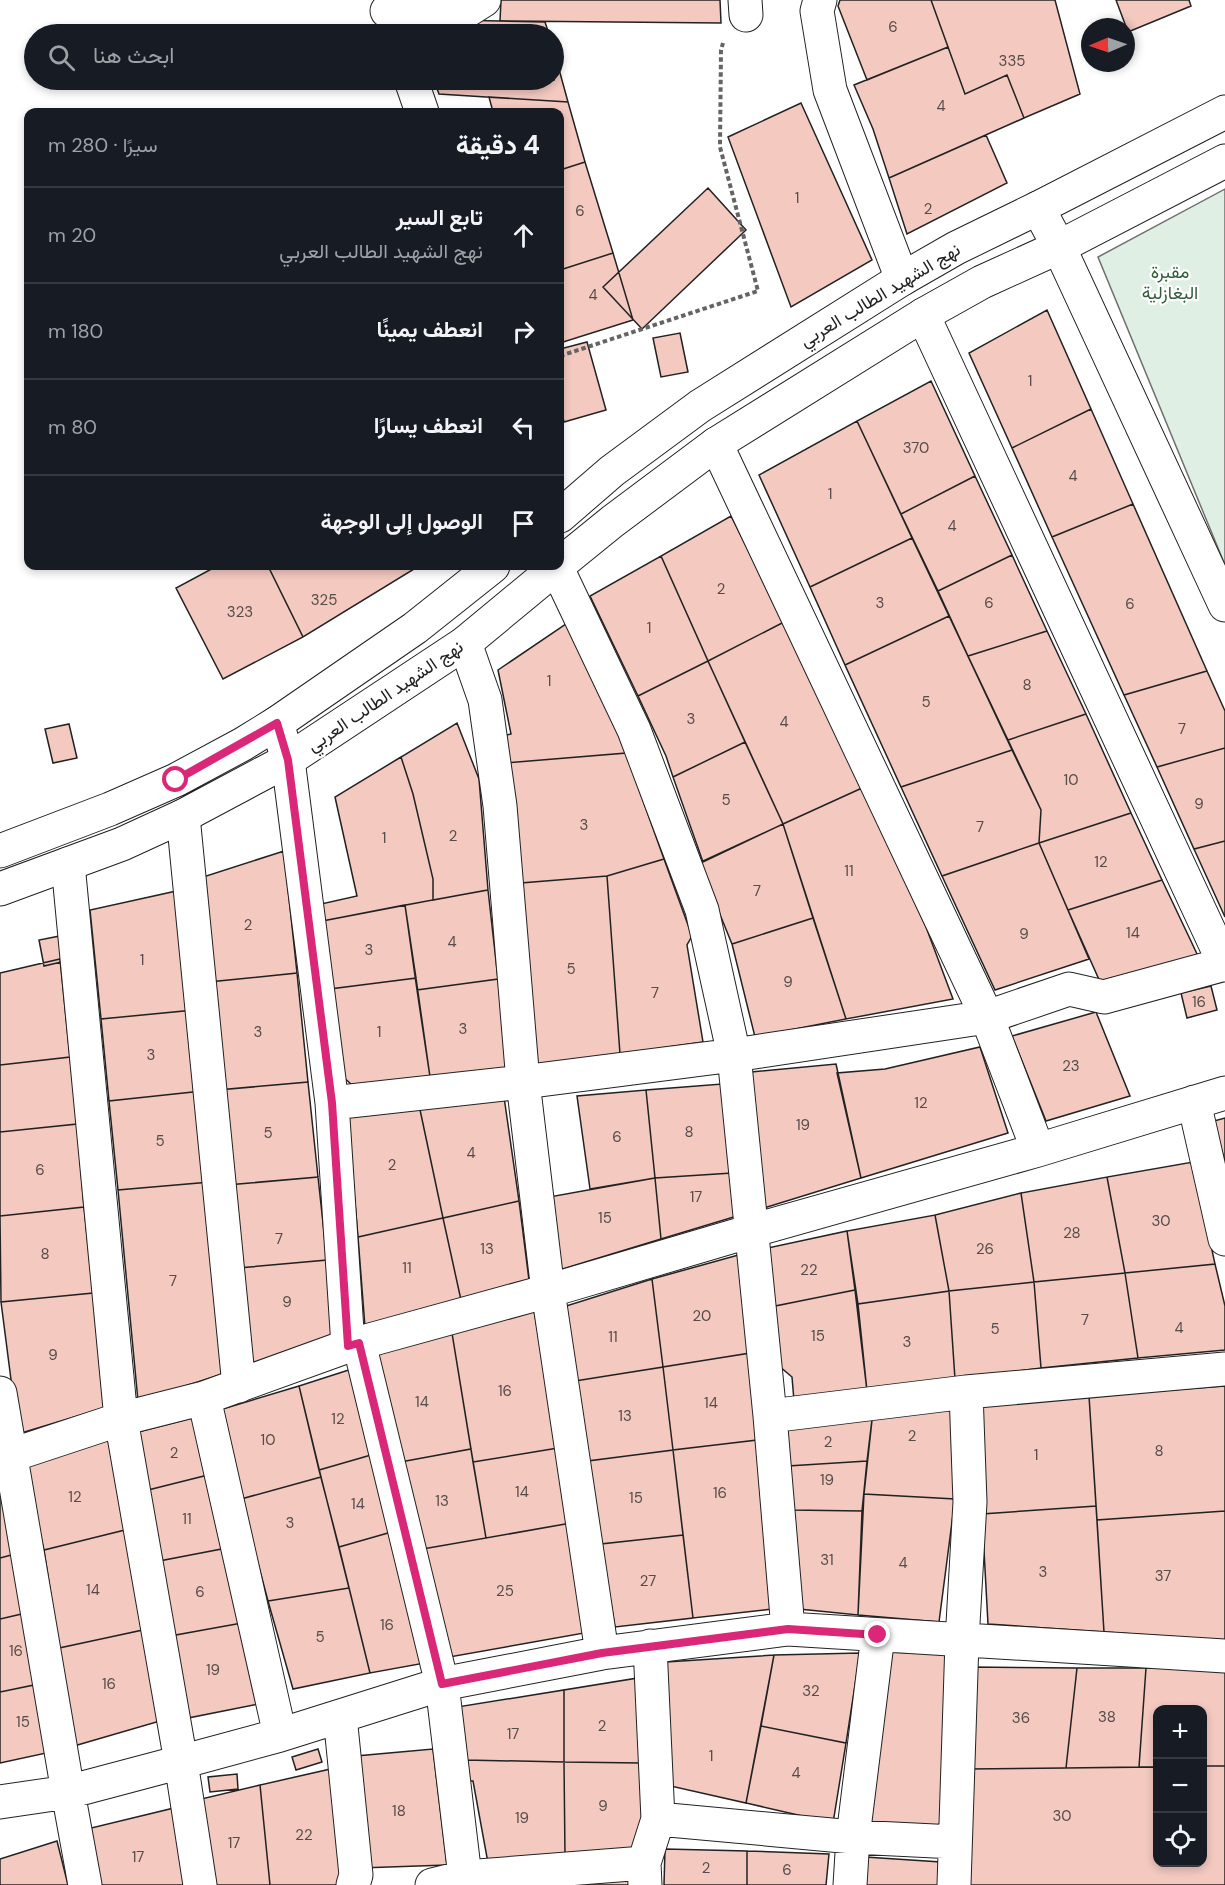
<!DOCTYPE html>
<html lang="ar">
<head>
<meta charset="utf-8">
<style>
  :root { --surface:#171b24; --page:#20242c; --text:#f1f3f6; --muted:#9ea1a6; --line:#363941 }
  body { margin:0; font-family:"DM Sans",Vazirmatn,sans-serif; background:var(--page); color:var(--text); direction:rtl }
  .controls { position:absolute; right:18px; bottom:18px; display:grid; overflow:hidden; border-radius:12px; box-shadow:0 3px 9px #0003 }
  .controls button { width:54px; height:54px; display:grid; place-items:center; padding:0; border:0; border-bottom:2px solid var(--line); background:var(--surface); color:var(--text); font:30px sans-serif }
  .compass { position:absolute; left:1081px; top:18px; width:54px; height:54px; border-radius:50%; background:var(--surface); box-shadow:0 3px 9px #0003; rotate:268deg }
  .stop { position:absolute; width:18px; height:18px; margin:-14px; border:4px solid #db2777; border-radius:50%; background:#fff }
  .stop.end { background:#db2777; border-color:#fff; box-shadow:0 2px 6px #0008 }
  .list { margin:0; padding:0; list-style:none }
  h2 { display:flex; justify-content:space-between; align-items:center; height:78px; margin:0; padding:0 24px; font-size:26px }
  h2 small { font-size:20px; font-weight:400; color:var(--muted) }
  .list li { display:grid; grid-template-columns:39px 1fr auto; gap:18px; align-items:center; box-sizing:border-box; height:96px; padding:0 24px; border-top:2px solid var(--line) }
  .list b { display:block; font-size:22px; white-space:nowrap }
  .list p { margin:0; font-size:20px; white-space:nowrap; color:var(--muted) }
  .list em { font-size:20px; font-style:normal; color:var(--muted) }
  .icon { flex:none; width:33px; height:33px; fill:none; stroke:currentColor; stroke-width:2; stroke-linecap:round; stroke-linejoin:round }
  .map { position:relative; flex:none; width:1225px; height:1885px; overflow:hidden; direction:ltr }
  .search { position:absolute; background:var(--surface); box-shadow:0 3px 9px #0003; left:24px; top:24px; width:540px; height:66px; display:flex; align-items:center; gap:15px; box-sizing:border-box; padding:0 21px; border-radius:33px; color:var(--muted); font-size:22px }
  .panel { position:absolute; background:var(--surface); box-shadow:0 3px 9px #0003; left:24px; top:108px; width:540px; height:462px; border-radius:12px; direction:rtl }
  .map>svg:first-child { display:block }
</style>
</head>
<body>
<div class="map">
<svg width="1225" height="1885" viewBox="0 0 1225 1885">
  <rect width="100%" height="100%" fill="#fff"/>
  <path fill="#e0efe3" stroke="#6f6f6f" stroke-width="1.5" d="M1225,189V565L1098,257Z"/>
  <path fill="#f3c9c0" stroke="#222" stroke-width="1.5" d="M501,0H720L721,23L500,21Z
    M840,0H931L948,47L867,80L838,6Z
    M931,0H1055L1080,94L1024,118L1007,75L965,94Z
    M1116,0H1189L1191,6L1128,32Z
    M413,19L545,22L549,34H419Z
    M948,47L965,94L1007,75L1024,118L889,178L873,129L854,85Z
    M554,51L568,102L439,94L434,80H554Z
    M489,97L568,102L585,162L560,170V112H493Z
    M801,103L872,260L791,307L728,137Z
    M986,135L1007,183L907,234L889,178Z
    M585,162L613,253L560,270V170Z
    M708,188L746,230L642,329L603,287Z
    M613,253L633,320L560,343V270Z
    M1047,310L1091,409L1012,448L969,353Z
    M680,333L688,372L661,377L653,338Z
    M587,342L606,410L564,422L560,405V349Z
    M931,381L975,476L901,514L857,421Z
    M1091,409L1133,504L1052,537L1012,448Z
    M857,421L912,538L810,587L759,475Z
    M975,476L1012,555L938,591L901,514Z
    M1133,504L1207,671L1124,695L1052,537Z
    M731,516L784,622L708,661L661,556Z
    M912,538L949,616L845,665L810,587Z
    M1012,555L1047,631L968,656L938,591Z
    M661,556L708,661L638,696L590,596Z
    M217,566H268L303,637L223,679L176,588Z
    M268,566H419L303,637Z
    M949,616L1012,750L901,787L845,665Z
    M572,620L626,753L505,763L502,736L511,734L498,670Z
    M784,622L862,788L783,824L708,661Z
    M1047,631L1086,714L1008,740L968,656Z
    M708,661L745,742L673,777L666,756L638,696Z
    M1207,671L1225,711V748L1157,767L1124,695Z
    M1086,714L1131,813L1039,843L1041,810L1008,740Z
    M457,723L479,779L488,890L433,900V879L413,794L401,757Z
    M69,724L77,758L53,763L45,729Z
    M745,742L783,824L703,862L673,777Z
    M1225,748V841L1194,849L1157,767Z
    M1012,750L1041,810L1039,843L942,876L901,787Z
    M626,753L664,859L607,876L521,883L505,763Z
    M401,757L413,794L433,879V900L322,921L321,904L357,896L335,797Z
    M862,788L926,927L953,999L846,1019L783,824Z
    M1131,813L1162,880L1068,910L1039,843Z
    M783,824L813,918L732,944L699,863Z
    M1225,841V917L1194,849Z
    M1039,843L1089,959L995,990L942,876Z
    M284,851L297,973L209,982L200,878Z
    M664,859L692,936L687,945L703,1042L620,1054L607,876Z
    M607,876L620,1054L537,1066L521,883Z
    M1162,880L1198,956L1101,984L1068,910Z
    M181,890L194,1010L101,1019L90,910Z
    M488,890L498,979L417,990L405,905Z
    M405,905L416,978L330,989L322,921Z
    M813,918L846,1019L755,1037L732,944Z
    M65,935L70,960L44,966L39,940Z
    M60,959L70,1057L0,1065V973Z
    M297,973L308,1082L218,1090L209,982Z
    M416,978L430,1077L352,1085L340,1074L330,989Z
    M498,979L507,1068L430,1077L417,990Z
    M1211,986L1217,1010L1187,1018L1181,993Z
    M194,1010L202,1091L109,1101L101,1019Z
    M1096,1012L1130,1096L1046,1121L1012,1036Z
    M980,1047L1008,1133L861,1178L837,1073L885,1069Z
    M70,1057L77,1124L0,1132V1065Z
    M836,1064L861,1178L764,1208L751,1072Z
    M308,1082L318,1177L227,1185L218,1090Z
    M722,1084L732,1173L655,1178L646,1090Z
    M646,1090L655,1178L590,1189L577,1096Z
    M202,1091L210,1182L118,1190L109,1101Z
    M504,1097L519,1201L443,1218L419,1105Z
    M419,1105L443,1218L358,1237L347,1112Z
    M1225,1118V1163L1214,1121Z
    M77,1124L84,1207L0,1216V1132Z
    M1193,1162L1215,1264L1125,1273L1107,1177Z
    M732,1173L737,1216L661,1239L655,1178Z
    M318,1177L327,1260L238,1268L227,1185Z
    M1107,1177L1125,1273L1034,1282L1021,1193Z
    M655,1178L661,1239L556,1271L549,1197Z
    M210,1182L229,1372L138,1401L118,1190Z
    M1021,1193L1034,1282L949,1291L935,1215Z
    M519,1201L529,1280L461,1300L443,1218Z
    M84,1207L93,1293L1,1302L0,1216Z
    M935,1215L949,1291L858,1304L847,1231Z
    M443,1218L461,1300L365,1327L358,1237Z
    M847,1231L855,1290L770,1307L763,1249Z
    M742,1254L750,1353L663,1367L652,1279Z
    M327,1260L336,1336L250,1364L238,1268Z
    M1215,1264L1225,1306V1350L1138,1358L1125,1273Z
    M1125,1273L1138,1358L1041,1368L1034,1282Z
    M652,1279L663,1367L575,1381L563,1307Z
    M1034,1282L1041,1368L955,1379L949,1291Z
    M855,1290L867,1391L794,1401L792,1377L778,1365L770,1307Z
    M949,1291L955,1379L867,1391L858,1304Z
    M93,1293L104,1408L18,1434L1,1302Z
    M534,1310L558,1448L473,1462L452,1333Z
    M452,1333L471,1449L395,1463L369,1356Z
    M750,1353L757,1440L673,1450L663,1367Z
    M358,1367L378,1453L319,1470L299,1386Z
    M663,1367L673,1450L588,1461L575,1381Z
    M299,1386L321,1477L241,1499L216,1411Z
    M1225,1386V1511L1097,1520L1089,1396Z
    M1089,1396L1096,1506L982,1514L977,1404Z
    M955,1405V1499L864,1494L873,1411Z
    M873,1411L867,1461L788,1466L785,1423Z
    M200,1416L212,1474L148,1490L138,1432Z
    M108,1438L125,1530L44,1550L23,1465Z
    M757,1440L772,1609L693,1618L673,1450Z
    M558,1448L571,1523L486,1538L473,1462Z
    M471,1449L486,1538L417,1550L395,1463Z
    M673,1450L683,1535L601,1544L588,1461Z
    M378,1453L395,1531L339,1547L319,1470Z
    M867,1461L862,1511L791,1510L788,1466Z
    M212,1474L227,1548L159,1561L148,1490Z
    M0,1475L15,1554L0,1558Z
    M321,1477L349,1588L268,1601L241,1499Z
    M864,1494L955,1499L939,1622L858,1615Z
    M1096,1506L1104,1632L988,1624L982,1514Z
    M791,1510L862,1511L858,1615L799,1609Z
    M1225,1511V1640L1104,1632L1097,1520Z
    M571,1523L590,1632L444,1658L417,1550Z
    M125,1530L143,1630L59,1648L44,1550Z
    M395,1531L425,1663L370,1673L339,1547Z
    M683,1535L693,1618L615,1627L601,1544Z
    M227,1548L242,1623L170,1636L159,1561Z
    M15,1554L26,1613L0,1619V1558Z
    M349,1588L370,1673L293,1689L268,1601Z
    M26,1613L39,1684L0,1692V1619Z
    M242,1623L258,1704L183,1719L170,1636Z
    M143,1630L160,1721L74,1746L59,1648Z
    M887,1652L951,1654L943,1829L868,1824Z
    M860,1653L846,1743L761,1726L774,1655Z
    M774,1655L746,1803L666,1785V1662Z
    M972,1667L1077,1668L1066,1768L969,1769Z
    M1077,1668H1146L1139,1767L1066,1768Z
    M1146,1668H1225V1766H1202V1710H1158V1767H1139Z
    M638,1678L641,1763L564,1762V1690Z
    M39,1684L51,1752L0,1763V1692Z
    M564,1690V1762L465,1760L457,1707Z
    M761,1726L846,1743L833,1823L746,1803Z
    M318,1749L322,1762L296,1770L292,1757Z
    M433,1749L447,1865L360,1868L356,1756Z
    M465,1760L564,1762L565,1856L488,1863L473,1781H468Z
    M564,1762L641,1763L642,1848L565,1856Z
    M1202,1766H1225V1885H965L969,1769L1158,1767V1862H1202Z
    M335,1768L348,1885H270L260,1785Z
    M237,1774L238,1789L210,1792L208,1777Z
    M260,1785L270,1885H208L197,1800Z
    M174,1808L187,1885H98L87,1829Z
    M57,1841L68,1885H0V1859Z
    M665,1849L747,1851V1885H664Z
    M747,1851L829,1854L826,1885H747Z
    M865,1857L941,1862L940,1885H863Z
    M630,1875L631,1885H555Z"/>
  <g fill="none" stroke-linecap="round" stroke-linejoin="round">
    <defs>
      <path id="street" d="M745,0L746,15
        M820,0L817,11L830,90L902,279
        M387,11L465,12L484,0
        M411,80L422,112
        M923,315L1225,965
        M716,444L987,1017L1038,1150
        M556,566L634,730L702,910L734,1055L770,1416L788,1629
        M465,643L485,700L500,806L523,1082L548,1291L602,1653
        M277,723L288,760L332,1103L348,1346
        M183,816L239,1386
        M68,864L121,1419L181,1762L200,1885
        M1194,1102L1225,1239
        M332,1103L523,1082L734,1055L987,1017L1069,989L1104,997L1225,964
        M359,1343L442,1684L466,1885
        M0,1393L68,1792L85,1885
        M204,1398L280,1735
        M770,1416L966,1392L1225,1369
        M0,1459L121,1419L204,1398L348,1346L548,1291L751,1231L1038,1150L1225,1093
        M340,1716L356,1875L353,1885
        M0,1802L68,1792L181,1762L280,1735L442,1684L602,1653L788,1629L1225,1656
        M658,1819L853,1837L955,1842
        M432,1885L465,1877L644,1863
        M645,1885L644,1863L658,1819L650,1646
        M850,1885L853,1837L878,1635
        M954,1885L962,1641L970,1502L966,1392"/>
      <path id="secondary" d="M1038,208L1059,247L1225,605"/>
      <path id="primary" d="M560,516L612,471L700,406L902,279L956,248L1038,208L1225,112
        M560,564L613,521L716,444L923,315L982,282L1059,247L1225,161
        M0,851L110,809L176,780L243,744L277,723L415,628L493,566
        M0,889L122,844L183,816L288,760L465,643L558,566"/>
    </defs>
    <use href="#street" stroke="#222" stroke-width="35"/>
    <use href="#secondary" stroke="#222" stroke-width="35"/>
    <use href="#primary" stroke="#222" stroke-width="35"/>
    <path stroke="#646464" stroke-width="4" stroke-dasharray="4.5 3" stroke-linecap="butt" d="M560,356L758,291L720,147L721,50L723,43"/>
    <use href="#street" stroke="#fff" stroke-width="33"/>
    <use href="#secondary" stroke="#fff" stroke-width="33"/>
    <use href="#primary" stroke="#fff" stroke-width="33"/>
  </g>
  <g fill="none" stroke-linecap="round" stroke-linejoin="round">
    <path stroke="#db2777" stroke-width="8" d="M176,780L277,723L288,760L332,1103L348,1346L359,1343L442,1684L602,1653L788,1629L878,1635"/>
  </g>
  <g text-anchor="middle" stroke-width="4.5" stroke-linejoin="round" paint-order="stroke">
    <g font-size="15" fill="#564c4a">
      <text x="893" y="32">6</text>
      <text x="1012" y="66">335</text>
      <text x="941" y="111">4</text>
      <text x="797" y="203">1</text>
      <text x="928" y="214">2</text>
      <text x="580" y="216">6</text>
      <text x="593" y="300">4</text>
      <text x="1030" y="386">1</text>
      <text x="916" y="453">370</text>
      <text x="1073" y="481">4</text>
      <text x="830" y="499">1</text>
      <text x="952" y="531">4</text>
      <text x="721" y="594">2</text>
      <text x="324" y="605">325</text>
      <text x="880" y="608">3</text>
      <text x="989" y="608">6</text>
      <text x="1130" y="609">6</text>
      <text x="240" y="617">323</text>
      <text x="649" y="633">1</text>
      <text x="549" y="686">1</text>
      <text x="1027" y="690">8</text>
      <text x="926" y="707">5</text>
      <text x="691" y="724">3</text>
      <text x="784" y="727">4</text>
      <text x="1182" y="734">7</text>
      <text x="1071" y="785">10</text>
      <text x="726" y="805">5</text>
      <text x="1199" y="809">9</text>
      <text x="584" y="830">3</text>
      <text x="980" y="832">7</text>
      <text x="453" y="841">2</text>
      <text x="384" y="843">1</text>
      <text x="1101" y="867">12</text>
      <text x="849" y="876">11</text>
      <text x="757" y="896">7</text>
      <text x="248" y="930">2</text>
      <text x="1133" y="938">14</text>
      <text x="1024" y="939">9</text>
      <text x="452" y="947">4</text>
      <text x="369" y="955">3</text>
      <text x="142" y="965">1</text>
      <text x="571" y="974">5</text>
      <text x="788" y="987">9</text>
      <text x="655" y="998">7</text>
      <text x="1199" y="1007">16</text>
      <text x="463" y="1034">3</text>
      <text x="258" y="1037">3</text>
      <text x="379" y="1037">1</text>
      <text x="151" y="1060">3</text>
      <text x="1071" y="1071">23</text>
      <text x="921" y="1108">12</text>
      <text x="803" y="1130">19</text>
      <text x="689" y="1137">8</text>
      <text x="268" y="1138">5</text>
      <text x="617" y="1142">6</text>
      <text x="160" y="1146">5</text>
      <text x="471" y="1158">4</text>
      <text x="392" y="1170">2</text>
      <text x="40" y="1175">6</text>
      <text x="696" y="1202">17</text>
      <text x="605" y="1223">15</text>
      <text x="1161" y="1226">30</text>
      <text x="1072" y="1238">28</text>
      <text x="279" y="1244">7</text>
      <text x="487" y="1254">13</text>
      <text x="985" y="1254">26</text>
      <text x="45" y="1259">8</text>
      <text x="407" y="1273">11</text>
      <text x="809" y="1275">22</text>
      <text x="173" y="1286">7</text>
      <text x="287" y="1307">9</text>
      <text x="702" y="1321">20</text>
      <text x="1085" y="1325">7</text>
      <text x="1179" y="1333">4</text>
      <text x="995" y="1334">5</text>
      <text x="818" y="1341">15</text>
      <text x="613" y="1342">11</text>
      <text x="907" y="1347">3</text>
      <text x="53" y="1360">9</text>
      <text x="505" y="1396">16</text>
      <text x="422" y="1407">14</text>
      <text x="711" y="1408">14</text>
      <text x="625" y="1421">13</text>
      <text x="338" y="1424">12</text>
      <text x="912" y="1441">2</text>
      <text x="268" y="1445">10</text>
      <text x="828" y="1447">2</text>
      <text x="1159" y="1456">8</text>
      <text x="174" y="1458">2</text>
      <text x="1036" y="1460">1</text>
      <text x="827" y="1485">19</text>
      <text x="522" y="1497">14</text>
      <text x="720" y="1498">16</text>
      <text x="75" y="1502">12</text>
      <text x="636" y="1503">15</text>
      <text x="442" y="1506">13</text>
      <text x="358" y="1509">14</text>
      <text x="187" y="1524">11</text>
      <text x="290" y="1528">3</text>
      <text x="827" y="1565">31</text>
      <text x="903" y="1568">4</text>
      <text x="1043" y="1577">3</text>
      <text x="1163" y="1581">37</text>
      <text x="648" y="1586">27</text>
      <text x="93" y="1595">14</text>
      <text x="505" y="1596">25</text>
      <text x="200" y="1597">6</text>
      <text x="387" y="1630">16</text>
      <text x="320" y="1642">5</text>
      <text x="16" y="1656">16</text>
      <text x="213" y="1675">19</text>
      <text x="109" y="1689">16</text>
      <text x="811" y="1696">32</text>
      <text x="1107" y="1722">38</text>
      <text x="1021" y="1723">36</text>
      <text x="23" y="1727">15</text>
      <text x="602" y="1731">2</text>
      <text x="513" y="1739">17</text>
      <text x="711" y="1761">1</text>
      <text x="796" y="1778">4</text>
      <text x="603" y="1811">9</text>
      <text x="399" y="1816">18</text>
      <text x="1062" y="1821">30</text>
      <text x="522" y="1823">19</text>
      <text x="304" y="1840">22</text>
      <text x="234" y="1848">17</text>
      <text x="138" y="1862">17</text>
      <text x="706" y="1873">2</text>
      <text x="787" y="1875">6</text>
    </g>
    <g font-size="18" fill="#2f5e38" stroke="#fff">
      <text x="1170" y="278">مقبرة<tspan x="1170" dy="21">البغازلية</tspan></text>
    </g>
    <g font-size="18" fill="#222" stroke="#fff">
      <text transform="translate(880 295) rotate(-31)" y="6">نهج الشهيد الطالب العربي</text>
      <text transform="translate(385 696) rotate(-34)" y="6">نهج الشهيد الطالب العربي</text>
    </g>
  </g>
</svg>
<div class="controls">
<button>+</button>
<button>−</button>
<button><svg class="icon" aria-label="locate" viewBox="0 0 24 24"><circle cx="12" cy="12" r="6"/><path d="M12 2v4M12 18v4M2 12h4M18 12h4"/></svg></button>
</div>
<svg class="compass" viewBox="-18 -18 36 36"><path d="M0-13l5 13h-10z" fill="#e53935"/><path d="M0 13l5-13h-10z" fill="#9ea1a6"/></svg>
<div class="stop" style="left:176px;top:780px"></div>
<div class="stop end" style="left:878px;top:1635px"></div>
<div class="search"><svg class="icon" aria-label="search" viewBox="0 0 24 24"><circle cx="10" cy="10" r="6"/><path d="M15 15l6 6"/></svg>ابحث هنا</div>
<section class="panel">
<h2>4 دقيقة<small>سيرًا · 280 m</small></h2>
<ul class="list">
<li><svg class="icon" aria-label="ahead" viewBox="0 0 24 24"><path d="M12 20V5M6 11l6-6 6 6"/></svg><div><b>تابع السير</b><p>نهج الشهيد الطالب العربي</p></div><em>20 m</em></li>
<li><svg class="icon" aria-label="right" viewBox="0 0 24 24"><path d="M7 20v-9h11M14 6l5 5-5 5"/></svg><div><b>انعطف يمينًا</b></div><em>180 m</em></li>
<li><svg class="icon" aria-label="left" viewBox="0 0 24 24"><path d="M17 20v-9H6M10 6l-5 5 5 5"/></svg><div><b>انعطف يسارًا</b></div><em>80 m</em></li>
<li><svg class="icon" aria-label="arrive" viewBox="0 0 24 24"><path d="M6 21V4h12l-3 4 3 4H6"/></svg><div><b>الوصول إلى الوجهة</b></div></li>
</ul>
</section>
</div>
</body>
</html>
